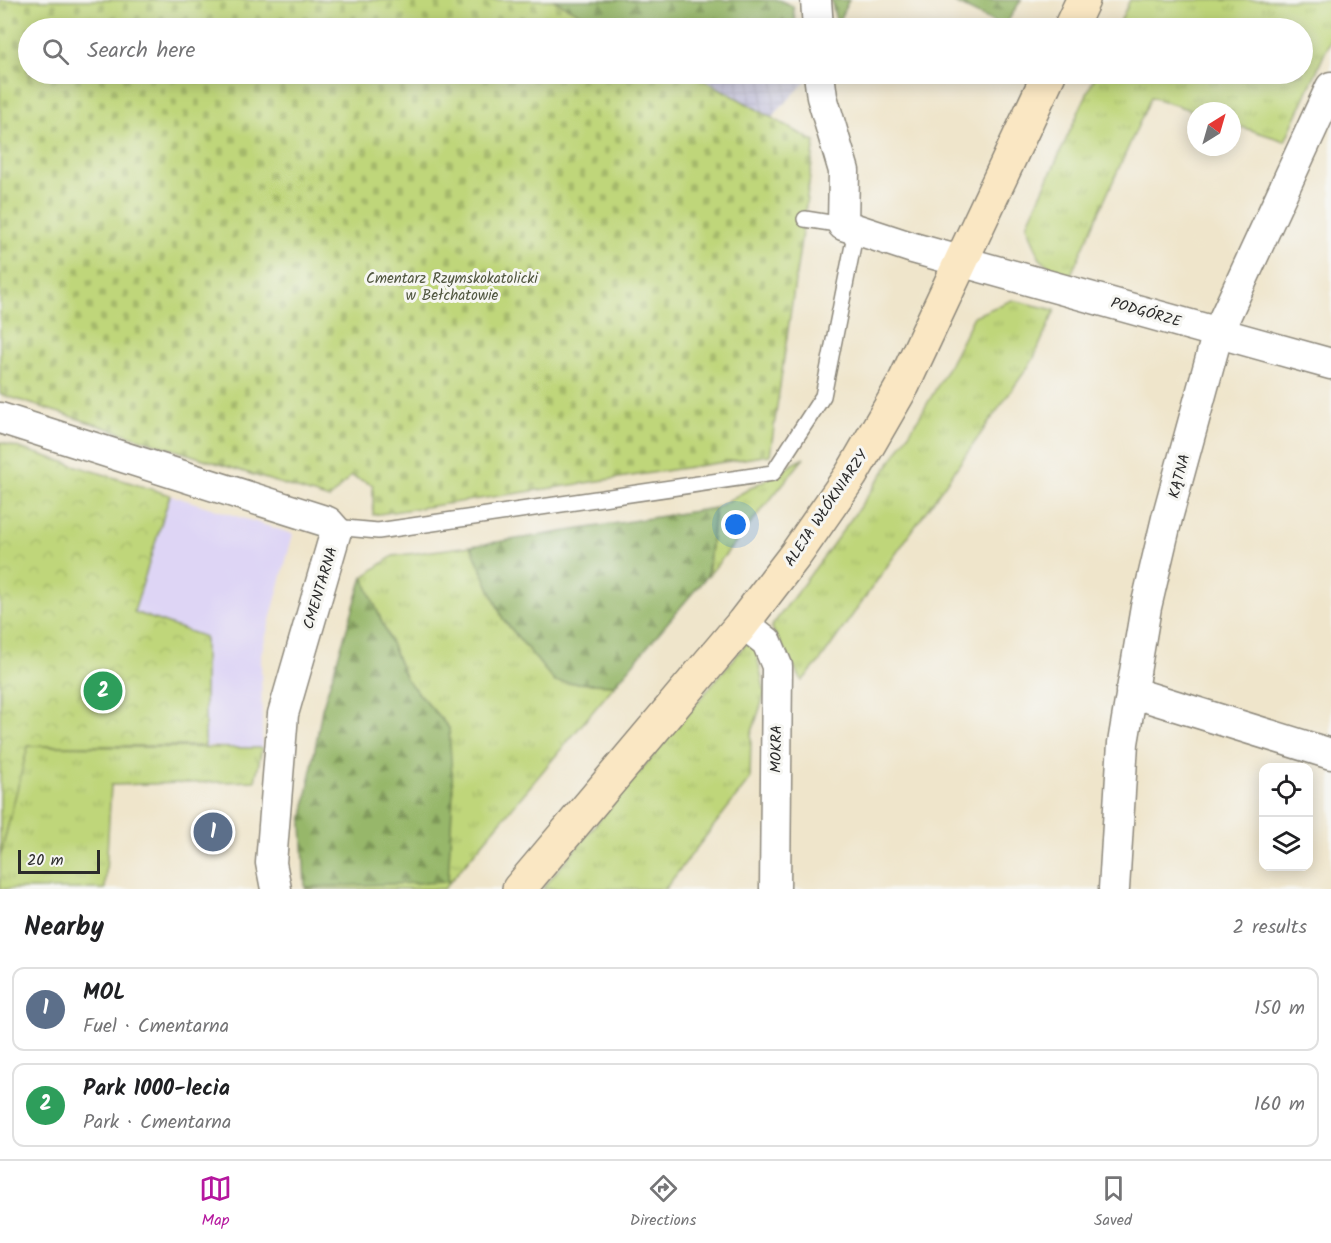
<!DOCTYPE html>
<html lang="en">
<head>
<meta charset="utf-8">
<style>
  :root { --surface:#fff; --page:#f2f2f2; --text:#202124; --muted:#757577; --line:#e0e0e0; --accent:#b5179e }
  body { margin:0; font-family:Kalam,sans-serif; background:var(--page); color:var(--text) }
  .controls { position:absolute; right:18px; bottom:18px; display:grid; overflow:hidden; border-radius:12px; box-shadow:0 3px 15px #0003 }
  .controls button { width:54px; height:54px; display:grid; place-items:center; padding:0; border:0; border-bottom:2px solid var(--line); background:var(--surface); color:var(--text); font:30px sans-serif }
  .compass { position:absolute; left:1187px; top:102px; width:54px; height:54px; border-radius:50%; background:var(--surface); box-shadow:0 3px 15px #0003; rotate:37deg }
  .scale { position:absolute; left:18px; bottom:15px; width:82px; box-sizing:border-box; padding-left:6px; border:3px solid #2b2b2b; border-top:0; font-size:16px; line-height:21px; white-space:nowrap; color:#2b2b2b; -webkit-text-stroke:4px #f6f6f2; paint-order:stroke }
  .you { position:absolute; left:736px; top:525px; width:21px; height:21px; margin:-15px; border:4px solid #fff; border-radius:50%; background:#1a73e8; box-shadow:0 0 0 9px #1a73e833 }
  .badge { display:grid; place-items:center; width:39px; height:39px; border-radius:50%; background:var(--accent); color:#fff; font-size:20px; font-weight:700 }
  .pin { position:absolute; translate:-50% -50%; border:3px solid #fff; box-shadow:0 2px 6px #0006 }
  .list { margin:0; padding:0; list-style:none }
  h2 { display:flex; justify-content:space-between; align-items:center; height:78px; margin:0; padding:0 24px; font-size:26px }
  h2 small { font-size:20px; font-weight:400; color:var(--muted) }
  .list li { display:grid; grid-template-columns:39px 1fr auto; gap:18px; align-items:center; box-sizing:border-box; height:84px; margin:0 12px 12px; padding:0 12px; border:2px solid var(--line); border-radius:12px }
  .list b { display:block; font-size:22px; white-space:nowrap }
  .list p { margin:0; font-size:20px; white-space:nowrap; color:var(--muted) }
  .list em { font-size:20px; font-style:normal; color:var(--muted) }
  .icon { flex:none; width:33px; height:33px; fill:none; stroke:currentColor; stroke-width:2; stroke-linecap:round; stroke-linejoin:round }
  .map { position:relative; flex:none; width:1331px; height:889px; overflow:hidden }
  .search { position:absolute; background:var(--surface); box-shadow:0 3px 15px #0003; left:18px; right:18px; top:18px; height:66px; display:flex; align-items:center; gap:15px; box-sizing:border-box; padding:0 21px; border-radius:33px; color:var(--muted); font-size:22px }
  .sheet { height:270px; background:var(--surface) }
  nav { display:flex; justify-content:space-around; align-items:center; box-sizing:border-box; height:84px; border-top:2px solid var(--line); background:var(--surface); font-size:16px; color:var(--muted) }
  nav a { display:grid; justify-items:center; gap:3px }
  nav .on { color:var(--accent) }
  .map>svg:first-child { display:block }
</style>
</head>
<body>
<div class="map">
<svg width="1331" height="889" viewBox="0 0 1331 889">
  <defs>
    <pattern id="industrial-grid" width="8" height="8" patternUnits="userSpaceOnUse" patternTransform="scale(1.5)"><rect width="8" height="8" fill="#c3c1db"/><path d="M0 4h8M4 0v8" fill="none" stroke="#a8a6bc"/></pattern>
    <pattern id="grass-tufts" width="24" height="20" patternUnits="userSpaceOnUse" patternTransform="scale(1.5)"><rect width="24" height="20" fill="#bfd67a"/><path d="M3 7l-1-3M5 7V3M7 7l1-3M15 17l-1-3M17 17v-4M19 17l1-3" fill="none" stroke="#a4b86a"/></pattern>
    <pattern id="forest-firs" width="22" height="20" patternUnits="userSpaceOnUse" patternTransform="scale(1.5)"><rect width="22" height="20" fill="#97b76a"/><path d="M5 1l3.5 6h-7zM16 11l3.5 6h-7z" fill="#7b9557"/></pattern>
    <pattern id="cemetery-stones" width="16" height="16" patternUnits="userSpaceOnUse" patternTransform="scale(1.5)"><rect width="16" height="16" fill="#bfd67a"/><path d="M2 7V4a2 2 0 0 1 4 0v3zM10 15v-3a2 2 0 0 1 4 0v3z" fill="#a4b86a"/></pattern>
    <pattern id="park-crowns" width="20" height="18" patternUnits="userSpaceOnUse" patternTransform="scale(1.5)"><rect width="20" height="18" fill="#bfd67a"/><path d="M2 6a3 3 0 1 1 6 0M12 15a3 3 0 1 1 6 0" fill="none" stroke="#a4b86a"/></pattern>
  </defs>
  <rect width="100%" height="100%" fill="#f6f6f2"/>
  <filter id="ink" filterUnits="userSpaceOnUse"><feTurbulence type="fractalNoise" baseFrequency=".0167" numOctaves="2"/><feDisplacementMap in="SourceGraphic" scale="12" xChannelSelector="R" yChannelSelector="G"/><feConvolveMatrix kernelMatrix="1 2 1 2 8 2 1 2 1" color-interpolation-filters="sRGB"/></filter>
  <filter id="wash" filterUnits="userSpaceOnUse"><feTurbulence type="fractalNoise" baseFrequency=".008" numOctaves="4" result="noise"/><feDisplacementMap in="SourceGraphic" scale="24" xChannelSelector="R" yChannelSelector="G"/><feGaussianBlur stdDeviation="1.35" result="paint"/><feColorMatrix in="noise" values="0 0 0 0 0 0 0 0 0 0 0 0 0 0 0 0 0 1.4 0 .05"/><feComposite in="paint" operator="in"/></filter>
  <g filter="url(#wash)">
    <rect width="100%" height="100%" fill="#efe5cb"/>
    <path fill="#ded5f5" d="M170,495L293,534L261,654L262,748L205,746V637L134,612Z"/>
    <path fill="url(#industrial-grid)" d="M703,74H811L812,75L771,118L701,77Z"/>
    <path fill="url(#grass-tufts)" stroke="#758052" stroke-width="1.5" d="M1130,0H1331V39L1285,141L1232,124V111L1196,112L1151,97L1068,281L1040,259L1027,225L1096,74H1302V28H1117Z
      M1012,300L1055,310L1033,360L820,661L802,681L771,627C846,528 921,429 974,316Z
      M804,458L708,576L715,508Z
      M471,546L503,619L555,682L615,685L444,889H306L305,887L448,881L449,728L406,679L363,577L393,556Z
      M755,633L758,661L765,693L751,735L750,779L665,889H542Z
      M27,746L262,748L255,781L111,785L105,889H0V857Z"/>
    <path fill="url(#forest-firs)" stroke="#61714a" stroke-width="1.5" d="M553,0H779L793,6L796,28H608Z
      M831,0H849L837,24Z
      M949,0H1021L1004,27Z
      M715,508L707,576L615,685L555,682L503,619L471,546Z
      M363,577L406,679L449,728L453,791L448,882L305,887L302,823L322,709Z"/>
    <path fill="url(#cemetery-stones)" stroke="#758052" stroke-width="1.5" d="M0,0H553L608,28H28V74H694L815,142L770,455L373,515V485L351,476L329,499L0,394Z"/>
    <path fill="url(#park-crowns)" stroke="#758052" stroke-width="1.5" d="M0,442L170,495L134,612L205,637V746H28L0,857Z"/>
  </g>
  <g filter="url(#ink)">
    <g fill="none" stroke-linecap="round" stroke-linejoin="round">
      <defs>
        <path id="service" d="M805,219L843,225
          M336,531L345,528L378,531L773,473L823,396L856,230"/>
        <path id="minor" d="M816,0L818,28
          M819,74L822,97L844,171L843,225L913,248L1331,364
          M0,418L328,522L336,531L283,714L271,863L276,889
          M743,623L767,642L777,666L775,889
          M1131,692L1331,754
          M1114,889L1123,743L1146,607L1167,518L1218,332L1331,87"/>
        <path id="secondary" d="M1070,28L1083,0
          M519,889L743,623L796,554L851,475L903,385L1049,74"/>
      </defs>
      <use href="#service" stroke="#8d887b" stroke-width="18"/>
      <use href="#minor" stroke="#8d887b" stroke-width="33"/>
      <use href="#secondary" stroke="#8d887b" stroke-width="36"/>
      <use href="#service" stroke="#fff" stroke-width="15"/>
      <use href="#minor" stroke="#fff" stroke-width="30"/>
      <use href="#secondary" stroke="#fae7c3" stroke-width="33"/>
    </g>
  </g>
  <g text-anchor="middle" stroke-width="6" stroke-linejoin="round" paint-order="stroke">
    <g font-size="15" fill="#50563f" stroke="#f6f6f2">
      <text x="452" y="283">Cmentarz Rzymskokatolicki<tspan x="452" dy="17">w Bełchatowie</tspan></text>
    </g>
    <g font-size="15" fill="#2b2b2b" stroke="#f6f6f2">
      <text transform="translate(1146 312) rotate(16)" y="5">PODGÓRZE</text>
      <text transform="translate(1179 476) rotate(-75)" y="5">KĄTNA</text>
      <text transform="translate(826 508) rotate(-56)" y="5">ALEJA WŁÓKNIARZY</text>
      <text transform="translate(320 588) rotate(-73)" y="5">CMENTARNA</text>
      <text transform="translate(776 749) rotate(-89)" y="5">MOKRA</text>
    </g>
  </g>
</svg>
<div class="controls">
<button><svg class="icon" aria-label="locate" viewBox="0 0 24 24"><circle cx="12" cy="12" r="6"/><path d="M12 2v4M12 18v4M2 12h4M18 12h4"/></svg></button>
<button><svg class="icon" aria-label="layers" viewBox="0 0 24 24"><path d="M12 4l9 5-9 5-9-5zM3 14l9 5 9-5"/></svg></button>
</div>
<svg class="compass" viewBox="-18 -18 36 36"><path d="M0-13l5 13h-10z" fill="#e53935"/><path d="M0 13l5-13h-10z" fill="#757577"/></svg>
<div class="scale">20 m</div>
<div class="you"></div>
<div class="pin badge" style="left:213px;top:832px;background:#5c6f8a">1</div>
<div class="pin badge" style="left:103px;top:691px;background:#2e9e5b">2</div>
<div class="search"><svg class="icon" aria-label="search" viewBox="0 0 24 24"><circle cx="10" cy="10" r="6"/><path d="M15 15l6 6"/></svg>Search here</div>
</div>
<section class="sheet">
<h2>Nearby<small>2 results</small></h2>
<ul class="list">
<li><span class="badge" style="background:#5c6f8a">1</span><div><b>MOL</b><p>Fuel · Cmentarna</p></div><em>150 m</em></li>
<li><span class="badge" style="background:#2e9e5b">2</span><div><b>Park 1000-lecia</b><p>Park · Cmentarna</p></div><em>160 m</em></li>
</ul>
</section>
<nav>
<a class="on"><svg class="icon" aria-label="map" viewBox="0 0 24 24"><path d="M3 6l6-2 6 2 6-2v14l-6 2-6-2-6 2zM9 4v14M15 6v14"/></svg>Map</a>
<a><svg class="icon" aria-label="directions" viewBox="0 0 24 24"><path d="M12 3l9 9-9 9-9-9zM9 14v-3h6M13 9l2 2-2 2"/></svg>Directions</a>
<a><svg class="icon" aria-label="saved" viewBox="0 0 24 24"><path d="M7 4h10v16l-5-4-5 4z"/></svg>Saved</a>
</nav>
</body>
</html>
